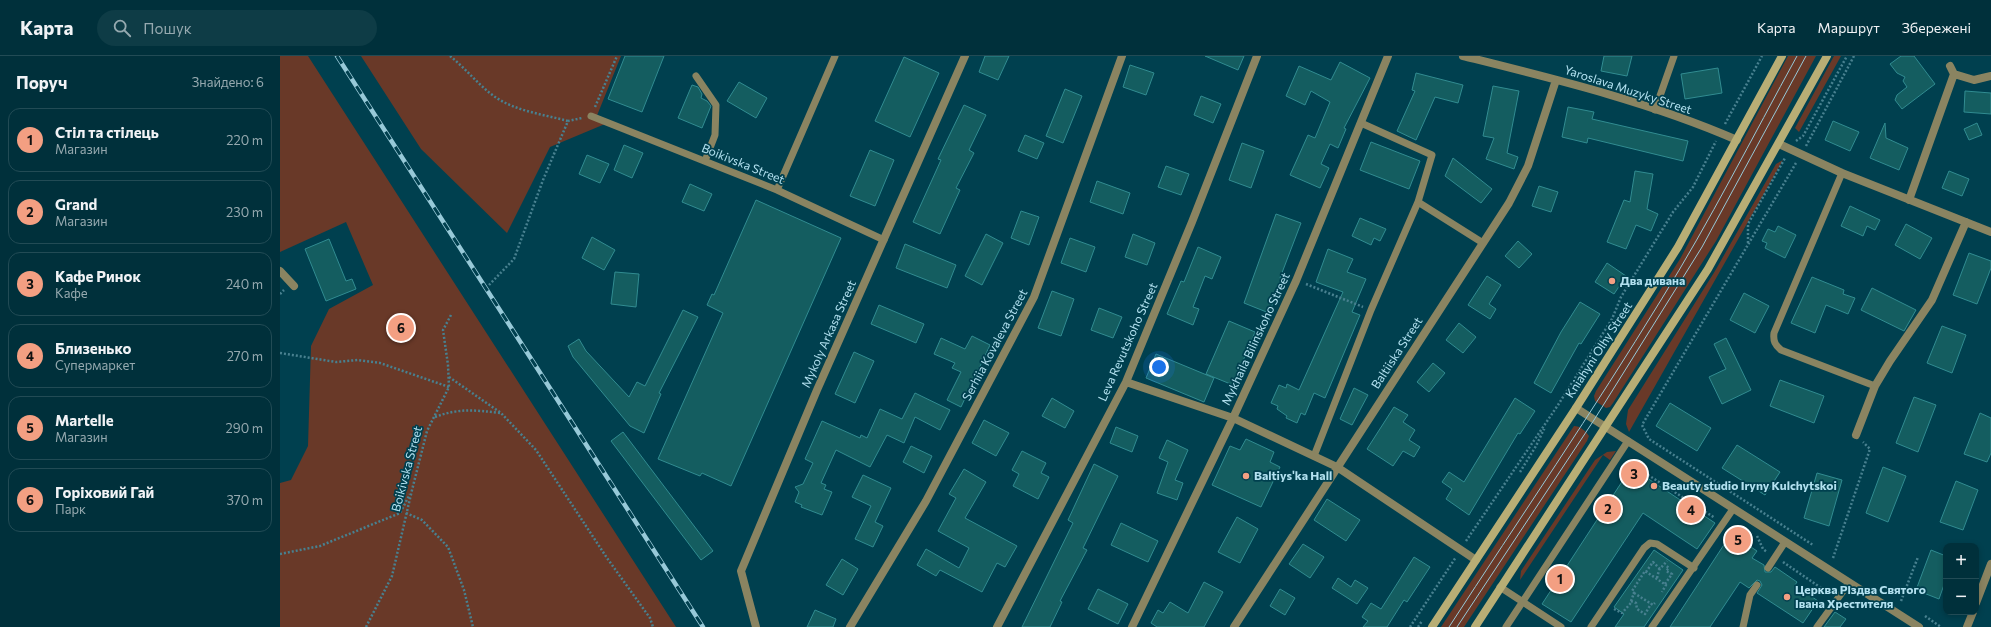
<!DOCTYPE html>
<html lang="uk">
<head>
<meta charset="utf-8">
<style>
  :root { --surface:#00303b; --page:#0e3c46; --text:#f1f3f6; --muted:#95a9af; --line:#224b55; --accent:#f39f82 }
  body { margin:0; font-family:Commissioner,sans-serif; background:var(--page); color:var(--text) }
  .controls { position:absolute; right:12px; bottom:12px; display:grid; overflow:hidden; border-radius:8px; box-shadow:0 2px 6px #0003 }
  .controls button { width:36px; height:36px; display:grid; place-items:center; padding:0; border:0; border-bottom:1px solid var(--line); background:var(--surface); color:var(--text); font:20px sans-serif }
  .you { position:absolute; left:879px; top:311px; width:14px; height:14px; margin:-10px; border:3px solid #fff; border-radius:50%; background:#1a73e8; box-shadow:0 0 0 6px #1a73e833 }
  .badge { display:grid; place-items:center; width:26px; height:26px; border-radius:50%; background:var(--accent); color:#111; font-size:13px; font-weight:700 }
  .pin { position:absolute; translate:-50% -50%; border:2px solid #fff; box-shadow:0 1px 4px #0006 }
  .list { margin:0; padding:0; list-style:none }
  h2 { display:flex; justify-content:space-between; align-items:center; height:52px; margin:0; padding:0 16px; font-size:17px }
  h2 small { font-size:13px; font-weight:400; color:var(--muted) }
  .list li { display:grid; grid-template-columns:26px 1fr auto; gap:12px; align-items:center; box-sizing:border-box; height:64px; margin:0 8px 8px; padding:0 8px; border:1px solid var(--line); border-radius:12px }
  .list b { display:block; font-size:15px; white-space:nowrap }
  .list p { margin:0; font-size:13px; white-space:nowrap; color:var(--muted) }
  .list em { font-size:13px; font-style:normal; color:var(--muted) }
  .icon { flex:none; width:22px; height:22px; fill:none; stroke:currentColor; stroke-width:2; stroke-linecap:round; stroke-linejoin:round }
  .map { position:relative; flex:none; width:1711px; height:571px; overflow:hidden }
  header { display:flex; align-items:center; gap:24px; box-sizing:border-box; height:56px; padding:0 20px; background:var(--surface); border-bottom:1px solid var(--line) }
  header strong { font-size:19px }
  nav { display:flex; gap:22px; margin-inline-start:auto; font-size:14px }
  .search { width:280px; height:36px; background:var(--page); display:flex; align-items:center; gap:10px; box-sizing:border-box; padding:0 14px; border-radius:22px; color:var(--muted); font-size:15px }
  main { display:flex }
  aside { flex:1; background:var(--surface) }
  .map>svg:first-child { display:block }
</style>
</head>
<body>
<header>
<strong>Карта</strong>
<div class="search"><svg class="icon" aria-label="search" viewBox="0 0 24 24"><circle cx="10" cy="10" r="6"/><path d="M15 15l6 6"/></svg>Пошук</div>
<nav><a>Карта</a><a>Маршрут</a><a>Збережені</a></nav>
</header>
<main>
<aside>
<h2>Поруч<small>Знайдено: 6</small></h2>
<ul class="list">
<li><span class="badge">1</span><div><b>Стіл та стілець</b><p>Магазин</p></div><em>220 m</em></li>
<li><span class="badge">2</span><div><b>Grand</b><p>Магазин</p></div><em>230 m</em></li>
<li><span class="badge">3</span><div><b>Кафе Ринок</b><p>Кафе</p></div><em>240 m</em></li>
<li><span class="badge">4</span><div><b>Близенько</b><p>Супермаркет</p></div><em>270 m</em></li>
<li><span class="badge">5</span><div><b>Martelle</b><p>Магазин</p></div><em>290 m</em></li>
<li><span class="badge">6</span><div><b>Горіховий Гай</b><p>Парк</p></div><em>370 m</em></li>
</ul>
</aside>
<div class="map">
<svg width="1711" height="571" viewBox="0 0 1711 571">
  <rect width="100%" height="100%" fill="#00404f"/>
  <path fill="#693928" d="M0,0H28L396,571H0V427L11,424L28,390L31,290L49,253L93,229L66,166L0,196Z
    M81,0H341L316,62L325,68L270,91L227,177L141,93Z
    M1508,0H1536L1436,185L1333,347L1330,351L1326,352L1315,345L1314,340L1316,335L1400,203Z
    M1554,0H1561L1519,76L1515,72Z
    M1503,104L1349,376L1346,368L1348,354L1435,215L1496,108Z
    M1294,370C1300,370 1306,375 1309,380L1307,385L1184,571H1161Z
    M1336,395L1330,404L1323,399L1240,524L1241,515L1315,404L1327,396Z"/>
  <path fill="#145d60" stroke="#318c91" d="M345,0H384L362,56L328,43Z
    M705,0H729L718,24L699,16Z
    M925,0H964L958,14Z
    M1324,0H1352L1347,20L1321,15Z
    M1621,0H1634L1655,28L1622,53L1615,44L1617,39L1627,31L1623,25L1625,21L1617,17L1610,8Z
    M624,1L659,17L630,81L595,65Z
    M1060,6L1090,22L1064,72L1066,73L1058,92L1050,88L1041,108L1049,112L1040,132L1010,119L1028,79L1035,82L1050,46L1031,35L1025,49L1006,40L1019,10L1051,24Z
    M850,9L874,17L866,39L843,31Z
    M1438,12L1442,37L1405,43L1401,18Z
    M1136,17L1183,29L1178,47L1155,41L1136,84L1117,75L1135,35L1132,34Z
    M459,26L487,42L476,62L447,45Z
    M412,29L418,31L422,38L421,42L427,45L431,50L422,72L398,62Z
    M1213,30L1239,35L1227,97L1238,101L1234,113L1206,103L1214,82L1203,80Z
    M785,33L802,40L783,87L766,80Z
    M1685,35L1711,37V58L1684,56Z
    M921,40L941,48L933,67L914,59Z
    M684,49L706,59L689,94L694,97L676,132L680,134L660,178L633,166L661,104L658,103Z
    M1288,51L1314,56L1312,63L1408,85L1403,105L1308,82L1307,87L1282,81Z
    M1553,65L1579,76L1570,95L1545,84Z
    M1605,67L1606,82L1628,92L1619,114L1590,102Z
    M1697,67L1702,79L1689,84L1684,73Z
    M745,79L764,87L757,103L738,95Z
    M1091,86L1140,105L1129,133L1080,114Z
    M962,87L984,95L971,132L949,124Z
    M344,89L363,97L352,122L334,114Z
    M590,94L614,104L595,150L570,140Z
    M307,99L329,108L320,127L299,118Z
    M1173,102L1212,133L1201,147L1165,120Z
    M886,110L909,118L901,139L878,131Z
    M1355,115L1373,118L1367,153L1378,158L1371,175L1356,169L1346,193L1327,186L1344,144L1350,146Z
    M1669,115L1689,123L1682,140L1662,132Z
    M817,125L850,137L843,158L810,146Z
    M410,128L432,138L424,155L402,146Z
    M1259,130L1278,136L1271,156L1252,150Z
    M476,144L561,182L451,430L422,417L420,420L378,403L443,257L427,249L432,238L434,239Z
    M1570,150L1600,164L1595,174L1587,170L1583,180L1561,170Z
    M741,155L759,161L749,189L731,182Z
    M996,158L1021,167L1000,222L1002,223L989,257L964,247Z
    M1080,162L1106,173L1100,185L1094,182L1091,189L1072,180Z
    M1626,168L1652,182L1640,203L1615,189Z
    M1498,170L1516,179L1505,202L1485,192L1487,187L1482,185L1488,173L1495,176Z
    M706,178L723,187L702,229L685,220Z
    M853,178L875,187L867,209L845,201Z
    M312,181L335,194L324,214L302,202Z
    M790,182L815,191L806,216L781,207Z
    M49,183L66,225L72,223L76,233L46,245L25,193Z
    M1238,185L1252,198L1239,212L1225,200Z
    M625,188L676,209L667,232L616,212Z
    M918,191L941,201L932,223L925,220L913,251L919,253L913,269L887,258L901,225L904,226Z
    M1048,193L1073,203L1067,216L1086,223L1072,256L1080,259L1045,342L1034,337L1025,359L1021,357L1017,367L1006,362L1007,360L997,353L998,350L991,347L999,329L1006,332L1007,328L1019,334L1063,236L1036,226Z
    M1689,197L1711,205V212L1697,248L1673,239Z
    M1327,207L1346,220L1334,238L1315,226Z
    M335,216L359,218L356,251L331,248Z
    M1207,220L1221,229L1209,248L1216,253L1210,263L1188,249Z
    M1532,221L1564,234L1563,238L1575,242L1568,258L1546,249L1535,277L1511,267Z
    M1592,232L1636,254L1624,275L1581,254Z
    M772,235L794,243L781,280L758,272Z
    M1464,237L1489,250L1475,277L1450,264Z
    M1300,246L1320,258L1301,288L1299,287L1271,337L1254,327L1281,276Z
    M599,249L644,268L636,287L591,268Z
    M819,252L842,261L833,282L811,274Z
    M403,254L418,261L379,337L381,338L364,377L350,370L293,301L288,290L299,283L306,295L349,341L357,326L365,330Z
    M949,265L975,276L953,329L926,318Z
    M1179,267L1196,281L1183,297L1166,284Z
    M1662,270L1686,279L1672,317L1647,307Z
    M692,280L710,289L681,351L667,344L681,316L672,312L675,307L654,298L661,282L685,293Z
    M1446,282L1471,334L1442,348L1429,321L1446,313L1434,288Z
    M574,296L594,305L575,347L555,338Z
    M876,298L934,322L924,346L866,322Z
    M1153,307L1165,317L1149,336L1137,326Z
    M1500,324L1544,340L1534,367L1490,350Z
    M1074,332L1088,339L1072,369L1060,363Z
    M635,337L670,354L660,374L635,361L624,387L607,379L590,411L556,394L541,427L546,429L544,433L552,436L542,459L521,451L522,449L515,446L519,436L515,431L523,428L533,407L525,403L542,365L580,382L581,379L587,382L600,353L622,363Z
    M1634,341L1656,349L1638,396L1616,387Z
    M772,342L794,355L785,372L762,360Z
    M1235,342L1255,355L1240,378L1238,377L1189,459L1166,443L1172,433L1162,426L1169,416L1184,426Z
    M1390,347L1431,372L1417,395L1376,370Z
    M1114,351L1128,359L1123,366L1135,374L1129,384L1140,391L1134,401L1123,395L1113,410L1087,393Z
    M1700,357L1711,362V397L1707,406L1684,398Z
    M704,364L729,377L716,400L692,387Z
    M836,371L858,380L852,396L830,387Z
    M343,376L433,495L421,504L331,385Z
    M966,383L994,396L990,406L1000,411L981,451L932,429L950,390L960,394Z
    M887,384L908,394L895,424L903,427L897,444L877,437L888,406L879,402Z
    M1457,389L1500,416L1485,439L1442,412Z
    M631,390L652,400L644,417L623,406Z
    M742,395L766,407L761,417L769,421L758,443L733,430L739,418L732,414Z
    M814,408L838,420L803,492L807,494L780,545L782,546L770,571H742L793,467L788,464Z
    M1603,411L1626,420L1608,466L1586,457Z
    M684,413L706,426L685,462L737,490L725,511L717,507L702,536L660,514L656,520L637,509L646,493L679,512L689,492L658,475L676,442L669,438Z
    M1358,416L1435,467L1417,493L1363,457L1291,566L1262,548L1347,418Z
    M1537,417L1562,424L1549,470L1524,462Z
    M583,419L611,432L595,466L603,470L593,491L575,483L591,450L572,441Z
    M1676,425L1698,434L1683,474L1660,466Z
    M1047,443L1080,464L1066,485L1034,464Z
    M957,461L978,473L960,507L938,496Z
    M841,467L878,485L868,506L831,489Z
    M1451,478L1477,495L1472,502L1484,509L1485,516H1491L1495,511L1517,526L1515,529L1538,545L1523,567L1477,537L1482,529L1480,525L1477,524L1469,532L1460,526L1430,571H1390Z
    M1023,488L1044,501L1030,522L1009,508Z
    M1374,494L1403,514L1364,571H1335L1344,558L1334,551Z
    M1651,494L1666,500V523L1659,543L1636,534Z
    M1134,501L1150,511L1127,546L1124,544L1107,571H1083L1088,565L1082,561L1091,547L1101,553Z
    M562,503L578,513L563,539L546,529Z
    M1058,522L1071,531L1075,524L1088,532L1077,548L1052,532Z
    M924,526L943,536L924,571H877L871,567L878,554L883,557L890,546L908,557Z
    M818,533L848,548L838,568L808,553Z
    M1000,533L1015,542L1005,559L990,550Z
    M535,554L556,563L553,571H527Z
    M1555,556L1566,563L1560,571H1544Z"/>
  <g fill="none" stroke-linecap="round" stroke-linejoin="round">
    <path stroke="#488190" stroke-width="2.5" stroke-dasharray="2 2" stroke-linecap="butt" d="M170,0C185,12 197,27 211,38C233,55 262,58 288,65
      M315,51L337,0
      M1445,68L1482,0
      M1516,85L1523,80L1567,0
      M1526,90L1574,0
      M1516,107L1362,369L1369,383L1533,489
      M1468,187V168L1505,102
      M1026,228L1083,251
      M209,229L234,203L263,124L288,65L302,62
      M0,238L4,234
      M0,297L56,306L78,304L100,307L169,331
      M169,321L221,357L256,394L327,502L370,562L373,571
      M155,361C179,352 195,354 220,357
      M1351,408L1435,462
      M1240,416L1256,390L1265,371
      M126,457L142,464L168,491L184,534L193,571
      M1453,471L1472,478
      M1477,480L1483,493L1487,496
      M1186,485L1278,349L1332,263L1341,241L1393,156L1413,131L1436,85
      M0,498L40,490L120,457L130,438
      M1553,502L1590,393L1583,386
      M1503,506L1550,538
      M1366,516L1373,506L1380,513
      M1377,522L1379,514L1387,505
      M1385,528L1392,518L1386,515L1389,512L1385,509
      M1354,537L1373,549L1375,547
      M1351,545L1356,547L1357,553L1365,558L1371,548
      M1621,545L1638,501
      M1334,553L1342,557L1350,548L1354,537L1352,535L1365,515L1386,529L1382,536
      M1645,560L1661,571
      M86,571L112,520L132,434L147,375L169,331L168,309L163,274L171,259
      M1130,571L1176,501
      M1138,571L1142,565"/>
    <path stroke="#8a8461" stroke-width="7" d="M416,20L436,49L435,79L425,105
      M1375,54L1394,0
      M311,60L497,134L604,184
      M1081,67L1152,99L1138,146
      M1562,117L1494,277C1493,285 1495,289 1501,294L1595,330
      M497,134L555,0
      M1034,400L1091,254L1138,146L1203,187
      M1488,512L1505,486
      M1220,531L1281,571
      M1226,571L1348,385
      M1311,571L1364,492L1370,487L1377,488L1414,512
      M1372,571L1453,453
      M1463,571L1470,539L1477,529
      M1537,571L1569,527"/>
    <path stroke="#8a8461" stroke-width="8" d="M1183,0C1275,23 1370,46 1457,84
      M1670,10L1674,18L1694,24L1711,20
      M1499,88L1562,117L1711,176
      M1629,144L1674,18
      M0,215L14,230
      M846,326L953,362L1057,411L1196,504
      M1296,352L1639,571
      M1576,379L1595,330L1610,305L1652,244L1686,166
      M1696,547L1711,508
      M476,571L461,515L537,334L685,0
      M570,571L646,445L754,241L842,0
      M717,571L846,326L912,166L977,0
      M852,571L953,362L1016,225L1108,0
      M954,571L1229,147L1248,110L1276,24
      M1687,571L1693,556"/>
    <path stroke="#b8ae75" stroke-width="8" d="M1152,571L1296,352L1398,191L1502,0
      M1195,571L1428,213L1547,0"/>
    <path stroke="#97c9d8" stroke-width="1" d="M1169,571C1240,462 1313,355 1381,244C1430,165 1472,82 1517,0
      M1177,571L1314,364L1422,191L1526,0"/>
    <defs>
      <path id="rail" d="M57,0L423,571"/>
    </defs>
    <use href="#rail" stroke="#97c9d8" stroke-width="4.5"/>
    <use href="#rail" stroke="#00404f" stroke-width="3" stroke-dasharray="9" stroke-linecap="butt"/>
  </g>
  <g fill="#f39f82" stroke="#00404f" stroke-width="1.5">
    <circle cx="1332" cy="225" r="4"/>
    <circle cx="966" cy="420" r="4"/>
    <circle cx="1374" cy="430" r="4"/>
    <circle cx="1507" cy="541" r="4"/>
  </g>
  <g text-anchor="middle" stroke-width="3.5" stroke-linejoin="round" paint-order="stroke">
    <g font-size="12" fill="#b2e1f0" stroke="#00404f">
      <text transform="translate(1348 34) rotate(18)" y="4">Yaroslava Muzyky Street</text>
      <text transform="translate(463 108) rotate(22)" y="4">Boikivska Street</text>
      <text transform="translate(549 278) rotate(-66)" y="4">Mykoly Arkasa Street</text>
      <text transform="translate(976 283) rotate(-65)" y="4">Mykhaila Bilinskoho Street</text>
      <text transform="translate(848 286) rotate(-66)" y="4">Leva Revutskoho Street</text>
      <text transform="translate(715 289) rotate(-62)" y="4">Serhiia Kovaleva Street</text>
      <text transform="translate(1319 294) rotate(-57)" y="4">Kniahyni Olhy Street</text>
      <text transform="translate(1117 297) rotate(-57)" y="4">Baltiiska Street</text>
      <text transform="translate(127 413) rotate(-75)" y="4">Boikivska Street</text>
    </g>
    <g font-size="12" font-weight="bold" fill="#b2e1f0" stroke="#00404f" text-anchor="start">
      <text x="1340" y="229">Два дивана</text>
      <text x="974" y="424">Baltiysʹka Hall</text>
      <text x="1382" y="434">Beauty studio Iryny Kulchytskoi</text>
      <text x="1515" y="538">Церква Різдва Святого<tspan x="1515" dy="14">Івана Хрестителя</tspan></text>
    </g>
  </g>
</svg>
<div class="controls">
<button>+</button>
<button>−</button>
</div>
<div class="you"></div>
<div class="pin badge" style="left:1280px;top:523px">1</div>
<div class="pin badge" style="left:1328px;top:453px">2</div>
<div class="pin badge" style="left:1354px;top:418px">3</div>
<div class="pin badge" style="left:1411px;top:454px">4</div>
<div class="pin badge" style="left:1458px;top:484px">5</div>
<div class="pin badge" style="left:121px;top:272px">6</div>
</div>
</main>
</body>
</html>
